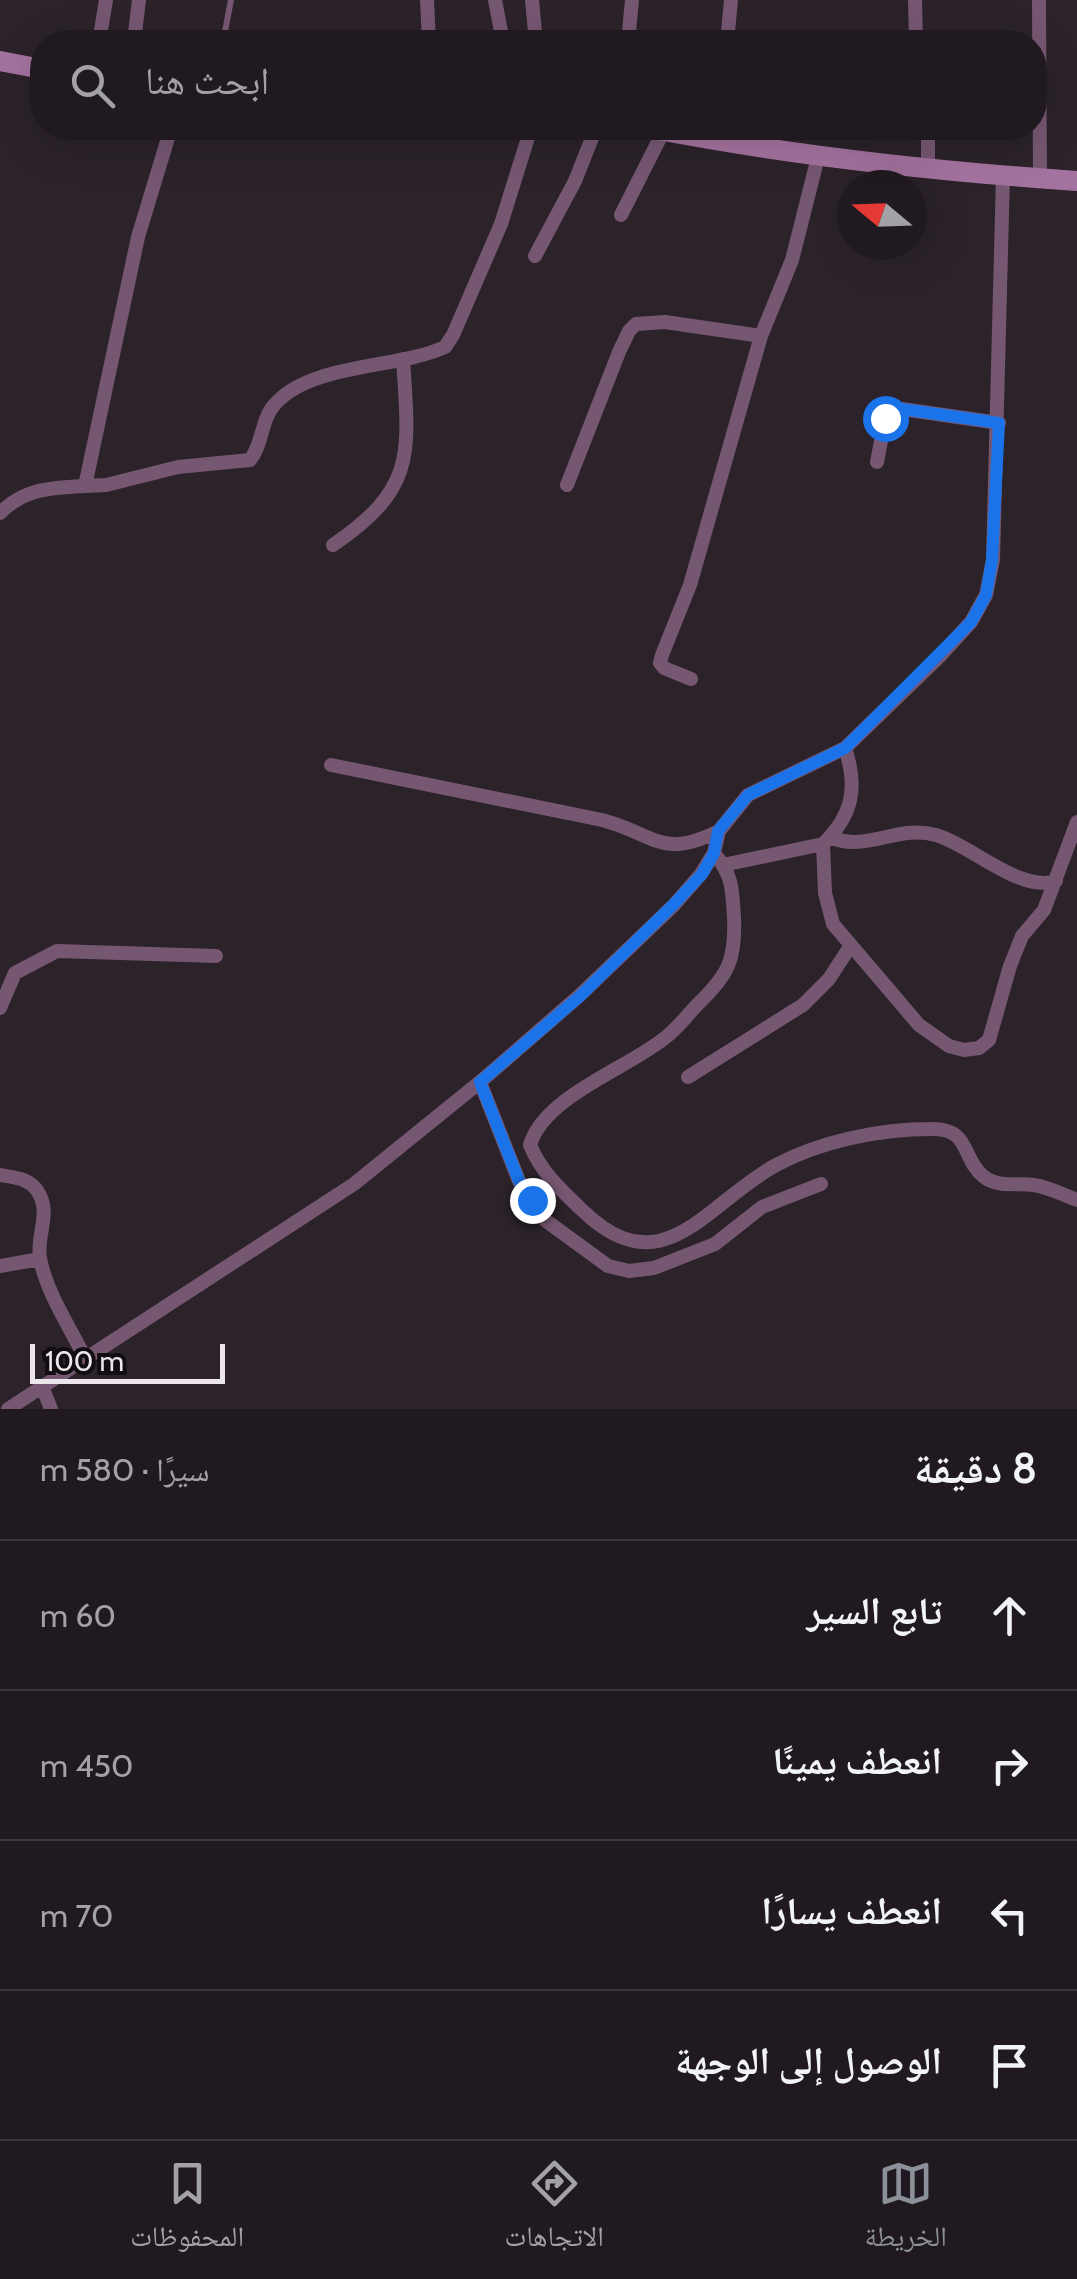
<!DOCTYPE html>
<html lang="ar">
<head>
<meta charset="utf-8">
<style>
  :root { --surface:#201a20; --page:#2d272d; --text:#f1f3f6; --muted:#a2a1a5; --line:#3d383e; --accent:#8c9099 }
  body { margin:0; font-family:Cabin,"Noto Naskh Arabic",sans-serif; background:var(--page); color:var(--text); direction:rtl }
  .compass { position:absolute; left:837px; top:170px; width:90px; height:90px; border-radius:50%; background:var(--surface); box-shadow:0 10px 40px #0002; rotate:289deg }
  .scale { position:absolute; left:30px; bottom:25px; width:195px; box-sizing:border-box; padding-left:10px; border:5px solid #ece5eb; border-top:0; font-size:28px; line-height:35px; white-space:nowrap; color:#ece5eb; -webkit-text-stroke:8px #110d10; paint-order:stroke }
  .stop { position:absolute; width:30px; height:30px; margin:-22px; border:8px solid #1a73e8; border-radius:50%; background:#fff }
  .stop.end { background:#1a73e8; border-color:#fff; box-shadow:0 2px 10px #0008 }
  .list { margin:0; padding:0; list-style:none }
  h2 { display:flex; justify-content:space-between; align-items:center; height:130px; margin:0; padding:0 40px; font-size:42px }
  h2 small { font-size:32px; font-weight:400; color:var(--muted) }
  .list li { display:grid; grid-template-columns:65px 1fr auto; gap:30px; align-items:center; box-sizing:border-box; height:150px; padding:0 40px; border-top:2px solid var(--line) }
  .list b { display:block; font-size:38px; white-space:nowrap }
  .list em { font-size:32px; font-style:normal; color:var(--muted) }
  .icon { flex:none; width:55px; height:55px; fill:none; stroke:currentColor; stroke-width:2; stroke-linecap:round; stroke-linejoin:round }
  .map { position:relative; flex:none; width:1077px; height:1409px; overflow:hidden; direction:ltr }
  .search { position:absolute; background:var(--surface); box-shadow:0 10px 40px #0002; left:30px; right:30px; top:30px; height:110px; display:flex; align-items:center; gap:25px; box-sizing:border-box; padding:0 35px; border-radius:40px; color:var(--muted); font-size:38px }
  .sheet { height:730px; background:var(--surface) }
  nav { display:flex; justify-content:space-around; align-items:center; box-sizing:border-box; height:140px; border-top:2px solid var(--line); background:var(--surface); font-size:28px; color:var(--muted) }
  nav a { display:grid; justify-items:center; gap:5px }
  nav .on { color:var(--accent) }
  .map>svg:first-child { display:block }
</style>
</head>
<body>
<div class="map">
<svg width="1077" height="1409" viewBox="0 0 1077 1409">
  <rect width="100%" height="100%" fill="#2b222a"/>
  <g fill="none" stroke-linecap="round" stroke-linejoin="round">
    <path stroke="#765772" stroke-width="6" d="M223,42L231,0"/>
    <path stroke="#765772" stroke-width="14" d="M427,0L429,42
      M495,0L503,42
      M532,0L536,42
      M915,0L916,42
      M1039,0L1040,178
      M99,42L106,0
      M134,42L139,0
      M628,42L632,0
      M727,42L731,0
      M928,169V128
      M621,215L664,130
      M535,256L575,181L596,128
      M877,462L887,410L902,409L999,423
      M567,485L619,352L629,331L636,324L665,322L761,336
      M85,486L106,485L178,467L250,460C263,444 261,419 275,404C311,363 397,369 445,347L453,335L501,224L531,128
      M0,513C25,488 51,488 85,486L138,237L171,128
      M333,545C417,488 409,453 403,359
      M691,679L664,668L660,663L662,655L690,585L761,336L792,260L818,157
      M331,765L602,820C656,834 660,860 719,831
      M830,837C866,853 898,824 936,835C971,845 1020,893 1056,881
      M823,844L825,893L833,924L919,1025L949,1046L964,1050L979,1048L989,1040L1010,966L1022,936L1044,910L1077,822
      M714,853C733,876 732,888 734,917C736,960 728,975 698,1004C687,1015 678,1028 666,1037C629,1068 544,1096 530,1145C541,1172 561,1190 582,1210C663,1289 706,1203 776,1165C821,1141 880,1129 931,1129C971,1128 961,1158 983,1176C999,1189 1016,1182 1034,1185C1048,1187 1064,1195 1077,1200
      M723,865L823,844C853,815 858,787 845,748
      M0,1008L15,973L57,951L216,956
      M688,1077L803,1005L829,979L851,945
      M480,1082L519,1181L545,1220L608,1266L629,1271L654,1268L715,1244L762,1207L821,1184
      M0,1175C13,1177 27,1178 36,1189C53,1211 36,1234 40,1258C46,1292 70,1327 85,1358
      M0,1266L40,1259
      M42,1386L51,1409
      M8,1409L354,1184L480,1082L579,996L674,905L701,874L714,853L719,831L748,795L845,748L939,657L971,622L986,595L993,560L1003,175"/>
    <path stroke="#a4729e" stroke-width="20" d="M0,61L42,69
      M649,128C791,156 933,171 1077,181"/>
  </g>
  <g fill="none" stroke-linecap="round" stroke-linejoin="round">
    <path stroke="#1a73e8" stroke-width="12" d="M532,1200L519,1181L480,1082L580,996L674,904L702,874L714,853L718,831L748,795L845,748L971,622L986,595L992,560L999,423L902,409L888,410L885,418"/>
  </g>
</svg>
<svg class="compass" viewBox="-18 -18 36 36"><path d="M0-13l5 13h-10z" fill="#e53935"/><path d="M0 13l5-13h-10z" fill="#a2a1a5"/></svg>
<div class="scale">100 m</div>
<div class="stop" style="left:885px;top:418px"></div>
<div class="stop end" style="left:532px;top:1200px"></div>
<div class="search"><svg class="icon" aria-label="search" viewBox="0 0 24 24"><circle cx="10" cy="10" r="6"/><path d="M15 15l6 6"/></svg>ابحث هنا</div>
</div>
<section class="sheet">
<h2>8 دقيقة<small>سيرًا · 580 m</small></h2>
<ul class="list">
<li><svg class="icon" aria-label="ahead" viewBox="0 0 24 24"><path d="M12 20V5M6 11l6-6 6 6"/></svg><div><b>تابع السير</b></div><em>60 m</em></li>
<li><svg class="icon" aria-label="right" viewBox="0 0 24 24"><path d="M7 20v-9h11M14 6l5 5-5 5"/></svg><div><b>انعطف يمينًا</b></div><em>450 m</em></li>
<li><svg class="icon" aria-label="left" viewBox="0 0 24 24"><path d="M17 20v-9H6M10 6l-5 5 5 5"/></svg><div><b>انعطف يسارًا</b></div><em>70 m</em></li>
<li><svg class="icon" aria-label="arrive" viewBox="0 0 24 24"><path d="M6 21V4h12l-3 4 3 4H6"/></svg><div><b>الوصول إلى الوجهة</b></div></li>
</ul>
</section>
<nav>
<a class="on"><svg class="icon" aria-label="map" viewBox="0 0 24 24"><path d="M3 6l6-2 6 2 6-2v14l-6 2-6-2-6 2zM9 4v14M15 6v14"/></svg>الخريطة</a>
<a><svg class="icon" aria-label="directions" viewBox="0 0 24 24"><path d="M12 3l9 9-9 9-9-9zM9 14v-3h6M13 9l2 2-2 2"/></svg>الاتجاهات</a>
<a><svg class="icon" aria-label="saved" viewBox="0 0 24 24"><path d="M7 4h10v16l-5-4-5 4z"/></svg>المحفوظات</a>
</nav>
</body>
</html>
